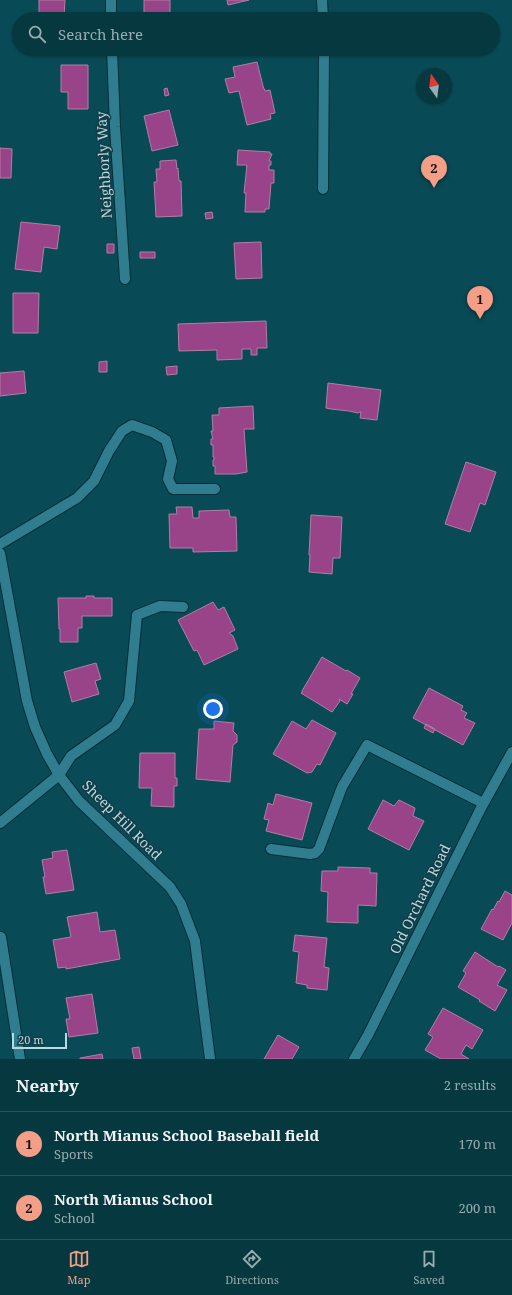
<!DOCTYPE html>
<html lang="en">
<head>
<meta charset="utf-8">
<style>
  :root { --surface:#063840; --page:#14434b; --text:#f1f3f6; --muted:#98acb1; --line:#275259; --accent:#f49e88 }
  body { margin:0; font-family:"Noto Serif",serif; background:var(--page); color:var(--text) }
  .compass { position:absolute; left:416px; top:68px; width:36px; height:36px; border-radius:50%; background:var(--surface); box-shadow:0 1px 3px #0004; rotate:346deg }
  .scale { position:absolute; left:12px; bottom:10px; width:55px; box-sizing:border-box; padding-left:4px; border:2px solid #b6d9e2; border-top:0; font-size:11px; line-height:14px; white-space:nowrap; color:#b6d9e2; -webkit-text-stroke:3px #143d46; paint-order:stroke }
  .you { position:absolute; left:213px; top:709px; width:14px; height:14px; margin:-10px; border:3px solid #fff; border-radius:50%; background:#1a73e8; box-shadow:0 0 0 6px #1a73e833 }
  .badge { display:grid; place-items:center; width:26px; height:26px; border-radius:50%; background:var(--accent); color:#111; font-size:13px; font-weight:700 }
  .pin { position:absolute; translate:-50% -33px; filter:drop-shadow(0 1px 2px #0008) }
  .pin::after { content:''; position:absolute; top:21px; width:14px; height:12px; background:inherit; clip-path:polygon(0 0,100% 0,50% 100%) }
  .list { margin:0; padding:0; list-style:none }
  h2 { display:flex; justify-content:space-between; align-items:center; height:52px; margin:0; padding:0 16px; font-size:17px }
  h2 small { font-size:13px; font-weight:400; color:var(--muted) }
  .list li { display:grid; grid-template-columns:26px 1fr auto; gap:12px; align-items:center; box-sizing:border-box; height:64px; padding:0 16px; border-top:1px solid var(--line) }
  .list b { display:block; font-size:15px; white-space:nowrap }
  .list p { margin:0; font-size:13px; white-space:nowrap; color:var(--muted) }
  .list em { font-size:13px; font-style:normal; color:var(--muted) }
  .icon { flex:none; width:22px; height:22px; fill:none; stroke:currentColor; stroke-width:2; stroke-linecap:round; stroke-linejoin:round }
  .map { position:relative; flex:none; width:512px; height:1059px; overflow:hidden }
  .search { position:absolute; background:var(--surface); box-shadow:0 1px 3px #0004; left:12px; right:12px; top:12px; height:44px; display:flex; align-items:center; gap:10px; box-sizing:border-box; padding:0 14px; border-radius:22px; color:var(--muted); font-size:15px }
  .sheet { height:180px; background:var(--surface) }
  nav { display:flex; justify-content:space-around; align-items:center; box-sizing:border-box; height:56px; border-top:1px solid var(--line); background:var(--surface); font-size:11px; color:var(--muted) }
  nav a { display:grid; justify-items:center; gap:2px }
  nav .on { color:var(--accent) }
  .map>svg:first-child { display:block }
</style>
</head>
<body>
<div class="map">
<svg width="512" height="1059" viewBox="0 0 512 1059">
  <rect width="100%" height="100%" fill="#084a56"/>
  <path fill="#994389" stroke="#b07fa5" d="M39,0H65L64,18H39Z
    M144,0H170V19H181H144Z
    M227,0H249L228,5Z
    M257,62L263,86L265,91L270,90L275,113L270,114L271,119L247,125L239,91L229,93L225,79L235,77L233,67Z
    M61,65H88V109H68V92H61Z
    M167,88L169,95L165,96L164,89Z
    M169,110L178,145L152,151L144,116Z
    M0,148L12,149L11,178H0Z
    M238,150L270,152V154H272L269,161H271V165H269V170H274V183H271L269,209H265V212H245L246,193H244L247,165H237Z
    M176,160L177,169L178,168L179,181H181L182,216L156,217L154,182H157L156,169H160V161Z
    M212,212L213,218L206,219L205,213Z
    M21,222L60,226L57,249L44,247L41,272L15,269Z
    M261,242L262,278L236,279L234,243Z
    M107,244H114V253H107Z
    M140,252H155V258H140Z
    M13,293H39L38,333H13Z
    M266,321L267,348H257V355H251V349H242V359L217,360V350L179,351L178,324Z
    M107,361V372H99V362Z
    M177,366V374L167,375L166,367Z
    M24,371L26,393L0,396V373Z
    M328,383L381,390L377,420L360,418L361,412H360L358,413L349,411L331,409L326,408Z
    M253,406L254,429H244L247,472L236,474H215V466H213V460H214V457H213V445H211V439H213L211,431H213L212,415H219V408Z
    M466,462L496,472L485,505L480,503L470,532L445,524Z
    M176,507H192L193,518H199V511L229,510L230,517H236L237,551L193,552V548H170L169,514H177Z
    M311,515L342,517L340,558H333L332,574L309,572L310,555H309Z
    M86,596H94V598H112V616H82V628H78V642H60V629H59L58,598H86Z
    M213,602L218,610L224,607L235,630L229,633L233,636L238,649L204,665L197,650L194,651L178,620Z
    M322,657L346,671L347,670L360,678L351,694H353L347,704L339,699L340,701L332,712L301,693H302V691Z
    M96,663L101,679L95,681L99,694L72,702L64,672Z
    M429,688L463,706L461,710L467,713L464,718L475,723L463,745L413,718Z
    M312,720L336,733L320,765L317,764L312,772L307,773L273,754L292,721L306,729Z
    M214,721L234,723L233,731L237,735V742L233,745L230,782L196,779L199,729H214Z
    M426,724L435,729L433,733L424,728Z
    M140,753H175V778H177V786H174V807L151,806L152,788H139Z
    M276,794L312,803L302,840L266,831L269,820L264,819L268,803L273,805Z
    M383,800L394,806L399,800L415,808L413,816L424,821L409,850L368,829Z
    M67,850L74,890L46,894L43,877H45L42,860L53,858L52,852Z
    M338,867L370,868V873H377L376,906L358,905V923L327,922L328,892L321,891L322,871H338Z
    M505,891L512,895V923L503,940L481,929L492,909L493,910L498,901L499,902Z
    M97,912L100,932L115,930L120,959L66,969V967L58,968L53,940L71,937L67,917Z
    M295,935L327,938L324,967L329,968L327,990L307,988V985L296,983L299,952L293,951Z
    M475,952L498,967L499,966L506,970L497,985L507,990L495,1011L479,1001L480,1000L458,987L466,973L463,971Z
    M92,994L98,1033L69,1037L66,1019H70L66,998Z
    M443,1008L483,1030L472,1049L466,1045L461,1054L469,1059H441L425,1050L433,1037L428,1034Z
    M278,1035L299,1047L292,1059H264Z
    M139,1047L141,1059H134L132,1048Z
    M102,1054L103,1059H80V1058Z"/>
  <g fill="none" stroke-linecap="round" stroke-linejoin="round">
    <defs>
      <path id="service" d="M322,0L323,19
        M323,189L324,49
        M0,544L77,498L94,481L109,451L122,431L132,425L152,432L166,440L172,461L168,479L173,489H215
        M59,775L71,756L115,725L129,701L137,615L160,606L183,607
        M271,849L310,854L315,853L319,849L342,787L367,745L483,803"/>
      <path id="minor" d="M111,0V19
        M112,49L115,127L125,279
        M0,823L59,775
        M1,937L20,1059
        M354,1059L368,1035L481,808L512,752"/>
      <path id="tertiary" d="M0,553L27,701L35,727L47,754L59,775L79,801L170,887L181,904L195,941L210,1059"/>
    </defs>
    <use href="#service" stroke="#022e37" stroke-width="12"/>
    <use href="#minor" stroke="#022e37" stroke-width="12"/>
    <use href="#tertiary" stroke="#022e37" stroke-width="12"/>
    <use href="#service" stroke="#2f7d8e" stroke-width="10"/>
    <use href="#minor" stroke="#2f7d8e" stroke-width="10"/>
    <use href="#tertiary" stroke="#2f7d8e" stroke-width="10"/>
  </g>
  <g text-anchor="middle" stroke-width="3" stroke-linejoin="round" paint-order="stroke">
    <g font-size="14" fill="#b6d9e2" stroke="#143d46">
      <text transform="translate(104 165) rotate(-93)" y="5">Neighborly Way</text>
      <text transform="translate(122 820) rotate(45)" y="5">Sheep Hill Road</text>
      <text transform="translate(420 899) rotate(-64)" y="5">Old Orchard Road</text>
    </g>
  </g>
</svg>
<svg class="compass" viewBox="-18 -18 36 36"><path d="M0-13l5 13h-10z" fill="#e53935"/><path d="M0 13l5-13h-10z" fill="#98acb1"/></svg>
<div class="scale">20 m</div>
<div class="you"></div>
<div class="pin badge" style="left:480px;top:319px">1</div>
<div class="pin badge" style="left:434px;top:188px">2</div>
<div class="search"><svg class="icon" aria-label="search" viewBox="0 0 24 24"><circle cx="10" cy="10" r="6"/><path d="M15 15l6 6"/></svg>Search here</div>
</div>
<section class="sheet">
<h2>Nearby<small>2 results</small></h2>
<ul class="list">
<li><span class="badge">1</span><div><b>North Mianus School Baseball field</b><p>Sports</p></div><em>170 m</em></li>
<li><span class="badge">2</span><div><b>North Mianus School</b><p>School</p></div><em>200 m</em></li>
</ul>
</section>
<nav>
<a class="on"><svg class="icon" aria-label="map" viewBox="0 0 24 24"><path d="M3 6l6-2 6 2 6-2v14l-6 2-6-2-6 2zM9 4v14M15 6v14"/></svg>Map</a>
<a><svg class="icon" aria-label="directions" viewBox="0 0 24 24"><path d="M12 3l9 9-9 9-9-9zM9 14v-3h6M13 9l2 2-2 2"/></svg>Directions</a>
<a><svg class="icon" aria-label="saved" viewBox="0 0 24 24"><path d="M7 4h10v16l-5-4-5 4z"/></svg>Saved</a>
</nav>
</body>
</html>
